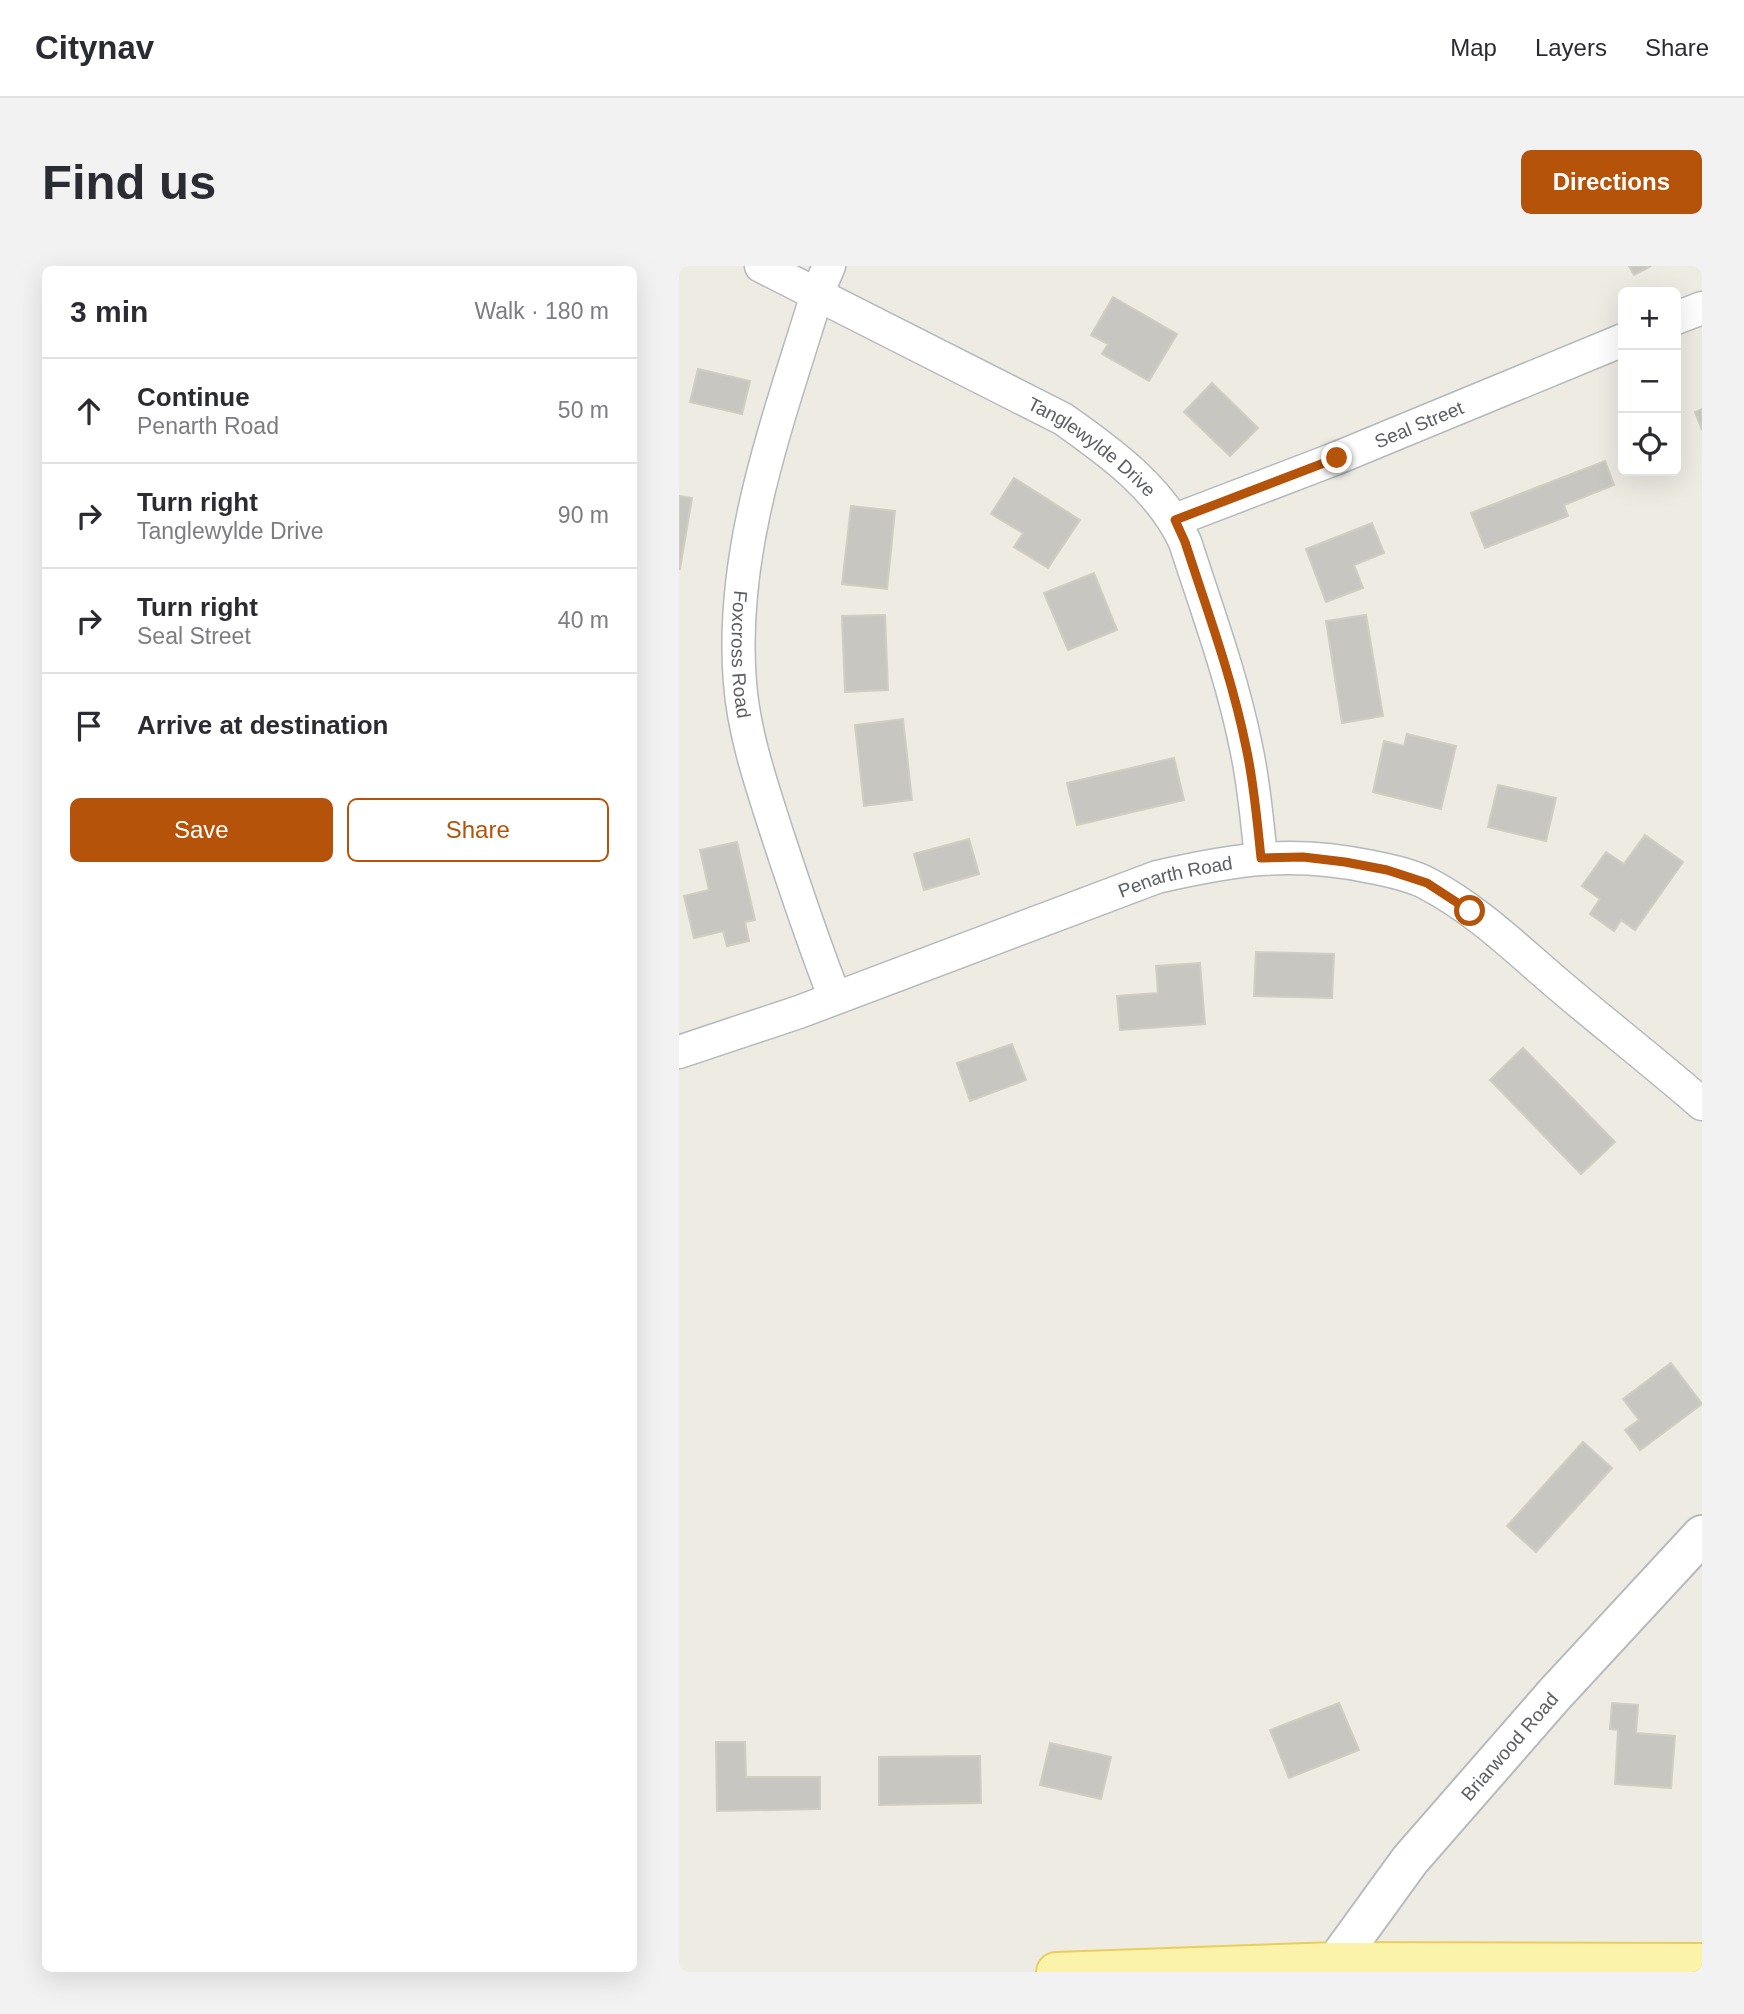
<!DOCTYPE html>
<html lang="en">
<head>
<meta charset="utf-8">
<style>
  :root { --surface:#fff; --page:#f2f2f3; --text:#2b2b33; --muted:#7c7c81; --line:#e1e1e2; --accent:#b45309 }
  body { margin:0; font-family:Helvetica,sans-serif; background:var(--page); color:var(--text) }
  .controls { position:absolute; right:21px; top:21px; display:grid; overflow:hidden; border-radius:10px; box-shadow:0 7px 28px #0002 }
  .controls button { width:63px; height:63px; display:grid; place-items:center; padding:0; border:0; border-bottom:2px solid var(--line); background:var(--surface); color:var(--text); font:35px sans-serif }
  .stop { position:absolute; width:21px; height:21px; margin:-16px; border:5px solid #b45309; border-radius:50%; background:#fff }
  .stop.end { background:#b45309; border-color:#fff; box-shadow:0 2px 7px #0008 }
  .list { margin:0; padding:0; list-style:none }
  h2 { display:flex; justify-content:space-between; align-items:center; height:91px; margin:0; padding:0 28px; font-size:30px }
  h2 small { font-size:23px; font-weight:400; color:var(--muted) }
  .list li { display:grid; grid-template-columns:46px 1fr auto; gap:21px; align-items:center; box-sizing:border-box; height:105px; padding:0 28px; border-top:2px solid var(--line) }
  .list b { display:block; font-size:26px; white-space:nowrap }
  .list p { margin:0; font-size:23px; white-space:nowrap; color:var(--muted) }
  .list em { font-size:23px; font-style:normal; color:var(--muted) }
  .actions { display:flex; gap:14px; padding:21px 28px }
  .actions a { flex:1; padding:16px 0; border:2px solid var(--accent); border-radius:10px; text-align:center; font-size:24px; color:var(--accent) }
  .actions .main { background:var(--accent); color:#fff }
  .icon { flex:none; width:38px; height:38px; fill:none; stroke:currentColor; stroke-width:2; stroke-linecap:round; stroke-linejoin:round }
  .map { position:relative; flex:none; width:1023px; height:1706px; overflow:hidden; border-radius:10px }
  header { display:flex; align-items:center; gap:42px; box-sizing:border-box; height:98px; padding:0 35px; background:var(--surface); border-bottom:2px solid var(--line) }
  header strong { font-size:33px }
  nav { display:flex; gap:38px; margin-inline-start:auto; font-size:24px }
  .intro { display:flex; align-items:center; justify-content:space-between; box-sizing:border-box; height:168px; padding:0 42px }
  h1 { margin:0; font-size:49px }
  .button { padding:18px 32px; border-radius:10px; background:var(--accent); color:#fff; font-size:24px; font-weight:700 }
  main { display:flex; gap:42px; padding:0 42px }
  aside { flex:1; background:var(--surface); border-radius:10px; box-shadow:0 7px 28px #0002 }
  .map>svg:first-child { display:block }
</style>
</head>
<body>
<header>
<strong>Citynav</strong>
<nav><a>Map</a><a>Layers</a><a>Share</a></nav>
</header>
<div class="intro"><h1>Find us</h1><a class="button">Directions</a></div>
<main>
<aside>
<h2>3 min<small>Walk · 180 m</small></h2>
<ul class="list">
<li><svg class="icon" aria-label="ahead" viewBox="0 0 24 24"><path d="M12 20V5M6 11l6-6 6 6"/></svg><div><b>Continue</b><p>Penarth Road</p></div><em>50 m</em></li>
<li><svg class="icon" aria-label="right" viewBox="0 0 24 24"><path d="M7 20v-9h11M14 6l5 5-5 5"/></svg><div><b>Turn right</b><p>Tanglewylde Drive</p></div><em>90 m</em></li>
<li><svg class="icon" aria-label="right" viewBox="0 0 24 24"><path d="M7 20v-9h11M14 6l5 5-5 5"/></svg><div><b>Turn right</b><p>Seal Street</p></div><em>40 m</em></li>
<li><svg class="icon" aria-label="arrive" viewBox="0 0 24 24"><path d="M6 21V4h12l-3 4 3 4H6"/></svg><div><b>Arrive at destination</b></div></li>
</ul>
<div class="actions"><a class="main">Save</a><a>Share</a></div>
</aside>
<div class="map">
<svg width="1023" height="1706" viewBox="0 0 1023 1706">
  <rect width="100%" height="100%" fill="#edebe2"/>
  <path fill="#c8c6c0" stroke="#d1cdc1" stroke-width="2" d="M950,0H972L955,9Z
    M434,31L498,68L470,115L423,88L429,78L412,69Z
    M19,103L71,115L63,148L11,136Z
    M533,117L579,162L551,190L505,146Z
    M1023,143V164L1016,146Z
    M926,195L935,219L885,239L889,250L806,282L792,247Z
    M335,212L401,254L369,302L335,281L344,267L312,248Z
    M0,230L13,232L1,303H0Z
    M172,240L216,245L208,323L163,318Z
    M693,257L705,287L675,299L684,322L647,336L627,283Z
    M415,307L438,364L389,384L365,327Z
    M206,349L209,424L166,426L163,350Z
    M687,349L704,450L663,457L647,355Z
    M224,453L233,534L185,540L176,459Z
    M728,468L777,480L762,543L694,526L705,475L725,480Z
    M495,492L505,534L398,559L388,517Z
    M819,519L877,532L867,575L809,561Z
    M966,569L1004,596L956,664L942,654L935,665L911,648L921,633L903,620L927,586L945,598Z
    M290,573L300,608L245,624L235,588Z
    M58,576L76,654L66,656L70,675L48,680L44,665L15,672L5,630L30,624L21,584Z
    M577,686L655,688L653,732L575,730Z
    M521,697L526,758L441,764L438,730L479,727L477,700Z
    M333,778L347,814L291,835L278,797Z
    M844,782L936,876L902,908L811,814Z
    M992,1097L1023,1138L961,1184L946,1164L960,1154L944,1133Z
    M904,1176L933,1202L857,1286L828,1260Z
    M660,1437L680,1484L610,1512L591,1464Z
    M933,1437L959,1439L957,1467L996,1470L992,1522L936,1518L939,1464L931,1463Z
    M37,1476H66L67,1511H141V1543L38,1545Z
    M371,1477L432,1491L422,1533L361,1519Z
    M301,1490L302,1537L200,1539V1491Z"/>
  <g fill="none" stroke-linecap="round" stroke-linejoin="round">
    <defs>
      <g id="street">
        <path id="s1" d="M82,0L384,153C431,186 482,223 506,276C528,344 553,411 567,481C575,517 578,554 582,592"/>
        <path id="s2" d="M150,0L138,28C100,153 50,283 61,417C65,467 81,514 96,561C115,619 134,676 156,732"/>
        <path d="M997,52L1023,42"/>
        <path id="s3" d="M496,254L658,192L944,74"/>
        <path id="s4" d="M0,786L120,746L478,611C557,593 612,584 693,601C711,605 733,609 749,618C797,643 839,684 880,719C927,759 976,797 1023,838"/>
      </g>
      <g id="secondary">
        <path id="s5" d="M656,1706L657,1696L731,1594L875,1429L1023,1269"/>
      </g>
      <path id="primary" d="M377,1706L657,1696L1023,1697"/>
    </defs>
    <use href="#street" stroke="#b5b8bc" stroke-width="35"/>
    <use href="#secondary" stroke="#b6b9be" stroke-width="42"/>
    <use href="#primary" stroke="#ebcd5d" stroke-width="42"/>
    <use href="#street" stroke="#fff" stroke-width="32"/>
    <use href="#secondary" stroke="#fff" stroke-width="38"/>
    <use href="#primary" stroke="#fbf3a9" stroke-width="38"/>
  </g>
  <g fill="none" stroke-linecap="round" stroke-linejoin="round">
    <path stroke="#b45309" stroke-width="9" d="M658,192L496,254L506,276C528,344 553,411 567,481C575,517 578,554 582,592L624,591L666,596L708,604L748,617L791,645"/>
  </g>
  <g text-anchor="middle" stroke-width="7" stroke-linejoin="round" paint-order="stroke">
    <g font-size="19" fill="#5b5e63" stroke="#fff">
      <text dy="7" stroke="none"><textPath href="#s3" startOffset="262">Seal Street</textPath></text>
      <text dy="7" stroke="none"><textPath href="#s1" startOffset="378">Tanglewylde Drive</textPath></text>
      <text dy="7" stroke="none"><textPath href="#s2" startOffset="401">Foxcross Road</textPath></text>
      <text dy="7" stroke="none"><textPath href="#s4" startOffset="527">Penarth Road</textPath></text>
      <text dy="7" stroke="none"><textPath href="#s5" startOffset="287">Briarwood Road</textPath></text>
    </g>
  </g>
</svg>
<div class="controls">
<button>+</button>
<button>−</button>
<button><svg class="icon" aria-label="locate" viewBox="0 0 24 24"><circle cx="12" cy="12" r="6"/><path d="M12 2v4M12 18v4M2 12h4M18 12h4"/></svg></button>
</div>
<div class="stop" style="left:791px;top:645px"></div>
<div class="stop end" style="left:658px;top:192px"></div>
</div>
</main>
</body>
</html>
